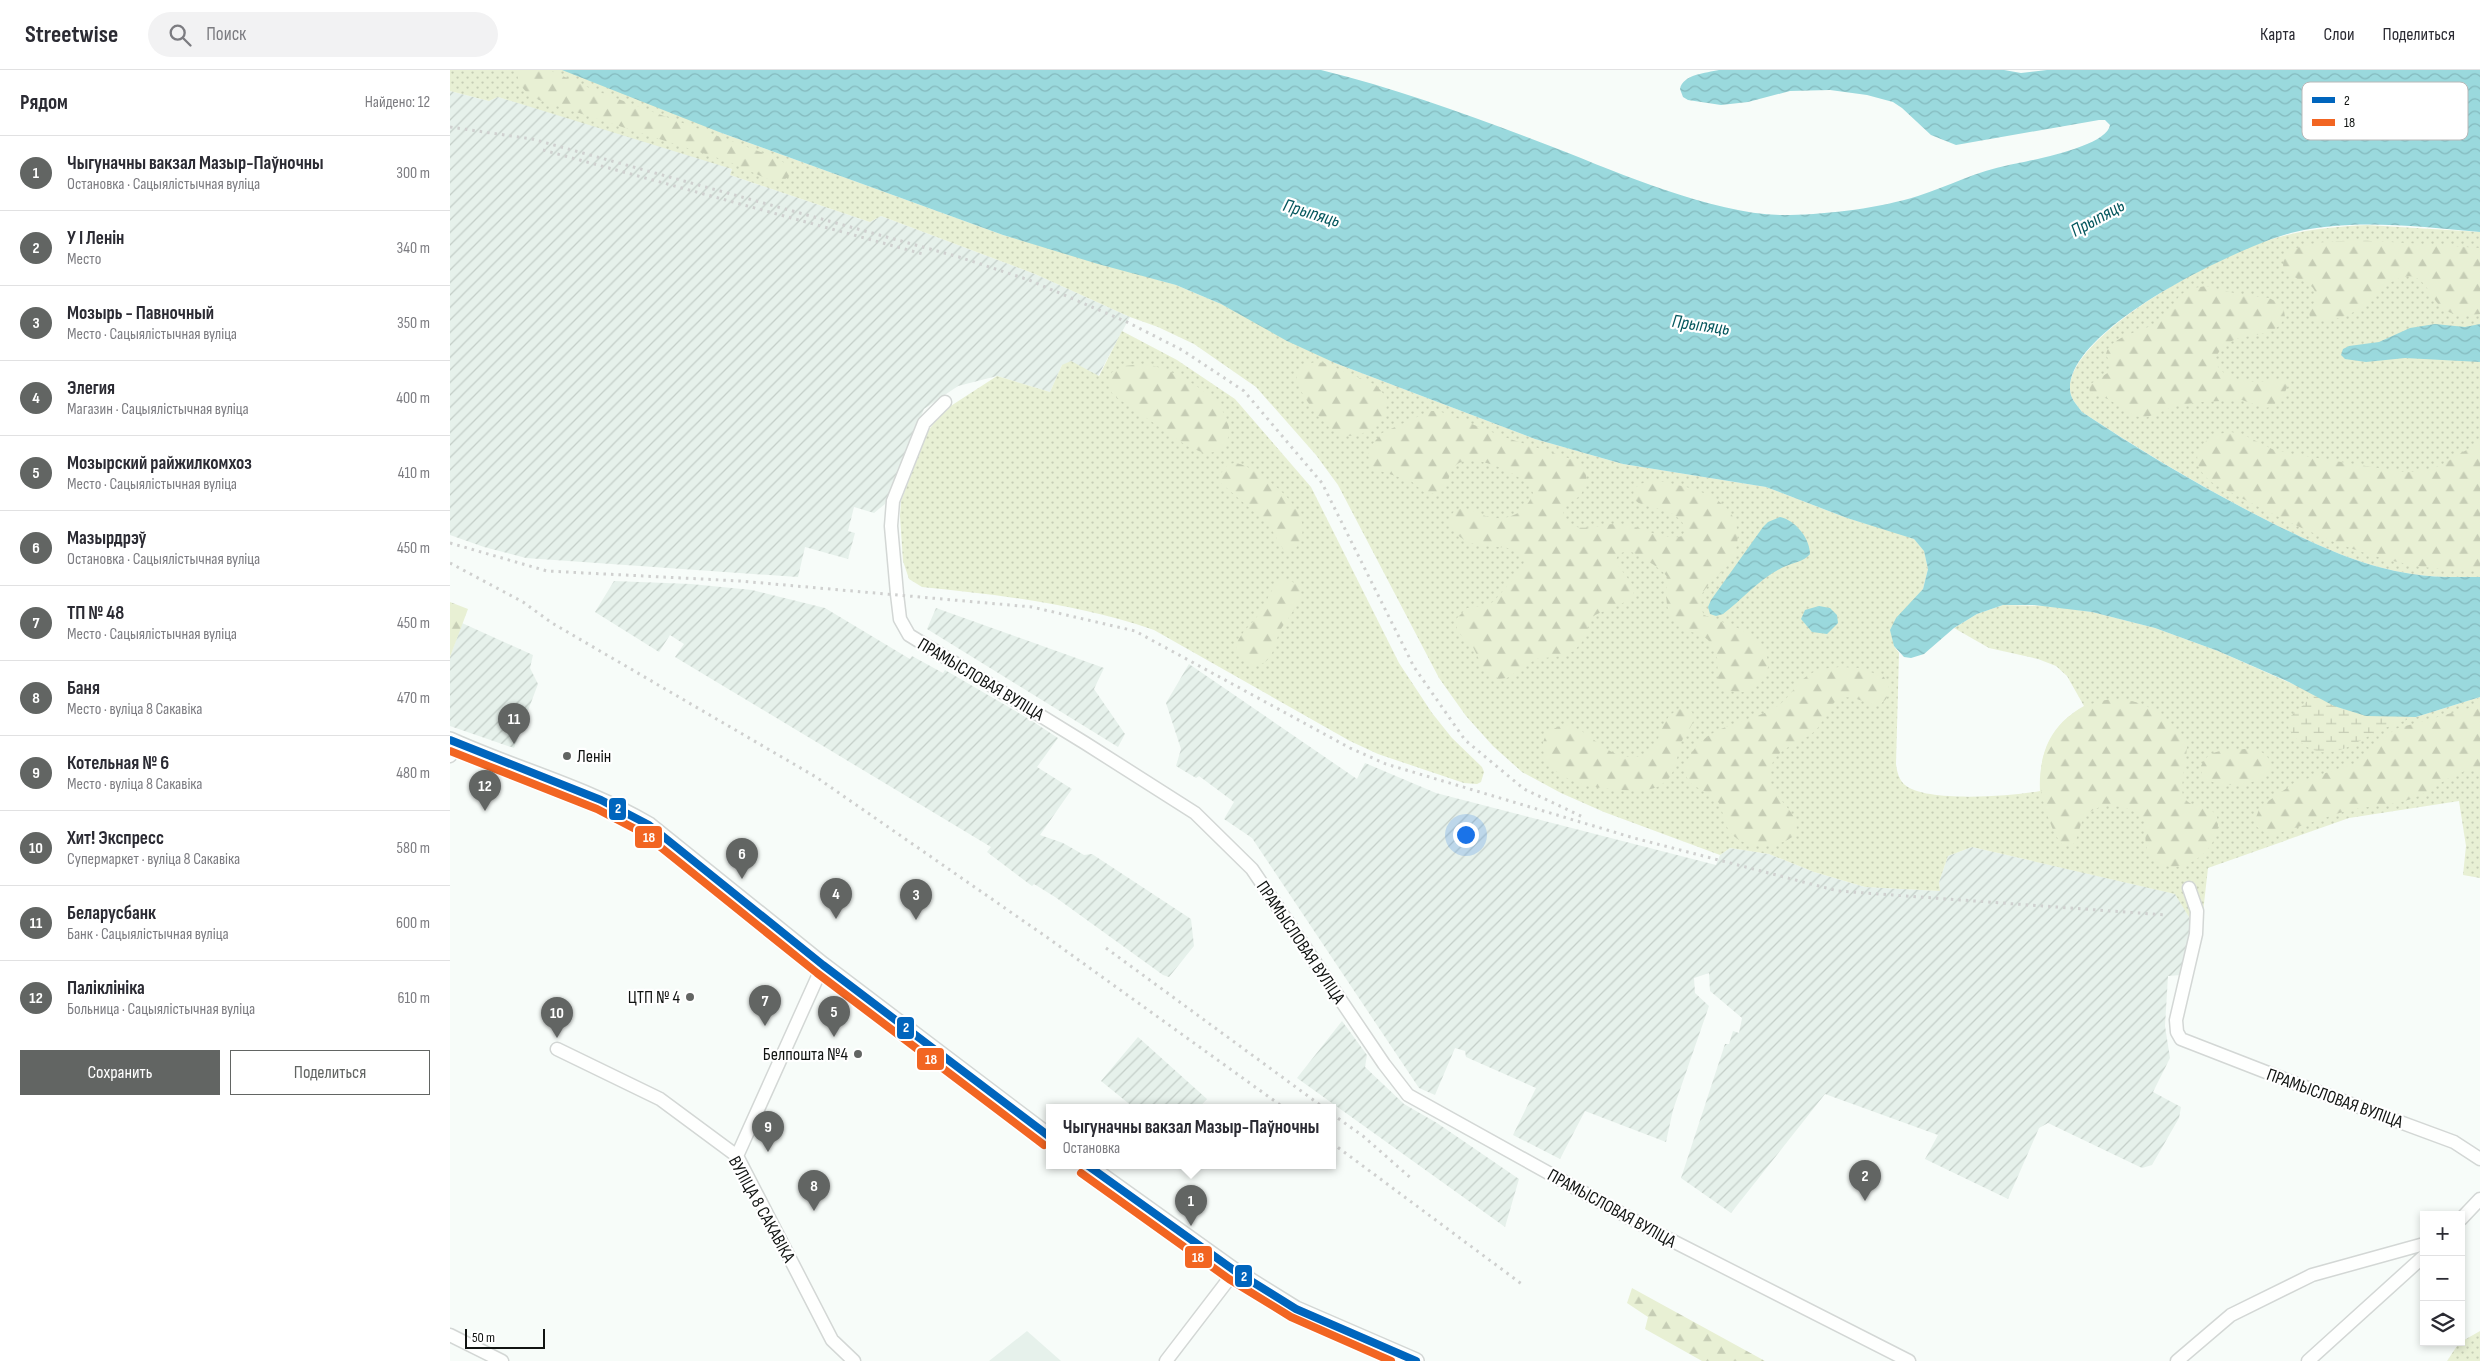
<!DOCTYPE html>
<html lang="ru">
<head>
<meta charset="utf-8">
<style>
  :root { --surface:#fff; --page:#f2f2f3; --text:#2b2b33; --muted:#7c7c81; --line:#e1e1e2; --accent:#626563 }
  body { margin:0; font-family:"Sofia Sans Condensed",sans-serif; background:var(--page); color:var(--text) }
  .controls { position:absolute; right:15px; bottom:15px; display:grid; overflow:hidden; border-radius:0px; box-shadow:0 2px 8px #0003 }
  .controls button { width:45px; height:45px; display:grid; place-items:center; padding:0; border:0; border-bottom:1px solid var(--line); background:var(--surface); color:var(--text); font:25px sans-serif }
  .scale { position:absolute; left:15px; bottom:12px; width:80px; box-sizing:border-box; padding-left:5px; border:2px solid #111412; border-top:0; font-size:14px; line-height:18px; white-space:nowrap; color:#111412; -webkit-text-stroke:4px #fff; paint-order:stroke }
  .you { position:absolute; left:1015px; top:764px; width:18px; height:18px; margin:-12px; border:4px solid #fff; border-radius:50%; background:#1a73e8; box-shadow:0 0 0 8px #1a73e833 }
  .badge { display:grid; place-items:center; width:32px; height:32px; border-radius:50%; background:var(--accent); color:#fff; font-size:16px; font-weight:700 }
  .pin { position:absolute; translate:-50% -41px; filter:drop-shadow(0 1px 2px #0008) }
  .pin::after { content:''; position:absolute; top:26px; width:18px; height:15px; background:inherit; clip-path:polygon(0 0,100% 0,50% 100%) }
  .popup { position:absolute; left:596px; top:1034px; width:290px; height:65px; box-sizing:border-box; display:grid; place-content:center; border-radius:0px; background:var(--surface); filter:drop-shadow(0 1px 4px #0005); font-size:16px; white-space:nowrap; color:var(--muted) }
  .popup b { font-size:19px; color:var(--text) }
  .popup::after { content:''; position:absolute; left:50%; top:100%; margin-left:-10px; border:10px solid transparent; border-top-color:var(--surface) }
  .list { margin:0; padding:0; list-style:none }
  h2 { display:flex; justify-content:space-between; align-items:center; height:65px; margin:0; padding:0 20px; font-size:21px }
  h2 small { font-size:16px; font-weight:400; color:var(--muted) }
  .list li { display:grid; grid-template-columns:32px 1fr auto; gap:15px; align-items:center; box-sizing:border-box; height:75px; padding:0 20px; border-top:1px solid var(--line) }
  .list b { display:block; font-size:19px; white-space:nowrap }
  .list p { margin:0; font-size:16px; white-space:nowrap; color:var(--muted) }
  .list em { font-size:16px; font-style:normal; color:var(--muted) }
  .actions { display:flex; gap:10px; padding:15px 20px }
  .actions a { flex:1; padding:11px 0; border:1px solid var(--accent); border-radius:0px; text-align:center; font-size:18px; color:var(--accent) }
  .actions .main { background:var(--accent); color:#fff }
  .icon { flex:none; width:28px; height:28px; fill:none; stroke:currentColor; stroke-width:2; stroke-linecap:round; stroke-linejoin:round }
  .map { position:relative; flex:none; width:2030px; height:1291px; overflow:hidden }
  header { display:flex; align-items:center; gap:30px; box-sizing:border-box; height:70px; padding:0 25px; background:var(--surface); border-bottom:1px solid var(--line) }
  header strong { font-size:24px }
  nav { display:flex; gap:28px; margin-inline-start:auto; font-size:18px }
  .search { width:350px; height:45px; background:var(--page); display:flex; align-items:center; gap:12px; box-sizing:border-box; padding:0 18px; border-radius:28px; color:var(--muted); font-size:19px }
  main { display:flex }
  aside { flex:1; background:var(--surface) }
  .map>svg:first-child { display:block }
</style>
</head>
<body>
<header>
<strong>Streetwise</strong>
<div class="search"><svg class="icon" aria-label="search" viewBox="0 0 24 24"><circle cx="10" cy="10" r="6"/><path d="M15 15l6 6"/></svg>Поиск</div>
<nav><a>Карта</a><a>Слои</a><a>Поделиться</a></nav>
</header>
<main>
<aside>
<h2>Рядом<small>Найдено: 12</small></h2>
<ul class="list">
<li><span class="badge">1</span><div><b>Чыгуначны вакзал Мазыр-Паўночны</b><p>Остановка · Сацыялістычная вуліца</p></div><em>300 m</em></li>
<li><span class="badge">2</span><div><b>У І Ленін</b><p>Место</p></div><em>340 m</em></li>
<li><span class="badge">3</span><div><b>Мозырь - Павночный</b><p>Место · Сацыялістычная вуліца</p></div><em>350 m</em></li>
<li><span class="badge">4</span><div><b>Элегия</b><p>Магазин · Сацыялістычная вуліца</p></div><em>400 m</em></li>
<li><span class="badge">5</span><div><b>Мозырский райжилкомхоз</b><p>Место · Сацыялістычная вуліца</p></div><em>410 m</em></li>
<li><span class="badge">6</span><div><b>Мазырдрэў</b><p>Остановка · Сацыялістычная вуліца</p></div><em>450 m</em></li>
<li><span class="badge">7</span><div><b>ТП № 48</b><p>Место · Сацыялістычная вуліца</p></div><em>450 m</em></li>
<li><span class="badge">8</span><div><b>Баня</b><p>Место · вуліца 8 Сакавіка</p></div><em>470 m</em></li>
<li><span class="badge">9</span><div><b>Котельная № 6</b><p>Место · вуліца 8 Сакавіка</p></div><em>480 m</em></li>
<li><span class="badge">10</span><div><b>Хит! Экспресс</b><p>Супермаркет · вуліца 8 Сакавіка</p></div><em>580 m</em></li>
<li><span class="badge">11</span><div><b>Беларусбанк</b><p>Банк · Сацыялістычная вуліца</p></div><em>600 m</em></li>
<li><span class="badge">12</span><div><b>Паліклініка</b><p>Больница · Сацыялістычная вуліца</p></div><em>610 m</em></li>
</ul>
<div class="actions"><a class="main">Сохранить</a><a>Поделиться</a></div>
</aside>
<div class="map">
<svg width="2030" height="1291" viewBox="0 0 2030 1291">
  <defs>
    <pattern id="industrial-furrows" width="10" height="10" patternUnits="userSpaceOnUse" patternTransform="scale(1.25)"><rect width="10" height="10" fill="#e6f1eb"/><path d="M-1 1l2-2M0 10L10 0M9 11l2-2" fill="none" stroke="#c4cec8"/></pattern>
    <pattern id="grass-dots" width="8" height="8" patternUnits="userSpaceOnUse" patternTransform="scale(1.25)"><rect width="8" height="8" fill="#e8f0d4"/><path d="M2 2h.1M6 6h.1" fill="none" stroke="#c6cdb5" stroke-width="1.8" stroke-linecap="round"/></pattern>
    <pattern id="forest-firs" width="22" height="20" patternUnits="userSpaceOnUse" patternTransform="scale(1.25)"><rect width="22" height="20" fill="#e8f0d4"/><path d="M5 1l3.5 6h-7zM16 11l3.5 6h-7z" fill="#c6cdb5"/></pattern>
    <pattern id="wetland-marsh" width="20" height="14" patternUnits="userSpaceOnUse" patternTransform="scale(1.25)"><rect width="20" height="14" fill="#e8f0d4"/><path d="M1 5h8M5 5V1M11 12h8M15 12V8" fill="none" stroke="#c6cdb5"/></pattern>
    <pattern id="water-waves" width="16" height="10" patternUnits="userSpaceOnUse" patternTransform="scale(1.25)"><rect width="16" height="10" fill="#9ad9dd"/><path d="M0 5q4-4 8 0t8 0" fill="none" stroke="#84b9bd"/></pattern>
  </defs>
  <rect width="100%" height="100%" fill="#f7fcf9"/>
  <path fill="#e6f1eb" d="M577,1261L611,1291H539Z"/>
  <path fill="url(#industrial-furrows)" d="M0,21L39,31L48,27L208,72L282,99L280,105L420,152L431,146L585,204L680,247L648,306L612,295L600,322L547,306L508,316L474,339L435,434L424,443L404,437L398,461L405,463L398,489L355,477L348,507L76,488L34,477L0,465Z
    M164,511L241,514L302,520L375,538L460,589L462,586L493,603L495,600L579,649L608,668L587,697L622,719L590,765L613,773L634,785L642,784L741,849L744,876L719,907L713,905L605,827L584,814L582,816L537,782L541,777L225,587L234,574L220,565L209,582L145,542Z
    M486,538L654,598L644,619L675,664L668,677L477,559Z
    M12,553L83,585L80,598L88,614L64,678L0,656V587Z
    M739,594L907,709L915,693L986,723L1266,795L1270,785L1280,778L1319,784L1364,802L1415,817L1490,821L1489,812L1498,786L1522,777L1726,824L1739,847L1741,863L1731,905L1718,906L1715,956L1720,988L1703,1022L1731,1037L1729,1048L1702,1095L1692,1098L1598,1053L1589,1058L1558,1129L1475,1089L1488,1065L1375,1024L1281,1143L1231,1108L1275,974H1279L1283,961L1289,963L1292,948L1260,921L1259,903L1244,908L1245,923L1259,936L1223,1040L1216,1072L1135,1041L1110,1089L1063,1065L1086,1018L1016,987L1015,981L1005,978L985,1025L969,1018L802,768L774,749L784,732L749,706L746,708L726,696L731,679L716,633Z
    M892,951L917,985L915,997L954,1034L987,1053L1069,1109L1055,1157L847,1008Z
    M688,967L757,1029L749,1037H683L651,1011Z"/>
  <path fill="url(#grass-dots)" d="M0,0H192L269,62L553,165L726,215L771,234L885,293L1085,369L1173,394L1316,417L1397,448L1455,465L1464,469L1474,480L1478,499L1473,519L1460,535L1444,576L1449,583L1446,694C1447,702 1449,710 1455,715C1476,733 1563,726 1590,721C1588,685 1602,654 1634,636L1617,606L1606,596L1588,589L1539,578L1504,558L1527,544L1553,535L1601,536L1642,542L1705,558L1768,581L1854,619L1966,647L2030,627V808L2013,805L2016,776L2009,731L1899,748L1758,798L1751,860L1741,863L1739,847L1725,824L1522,777L1498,786L1489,812L1490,821L1415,817L1364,802L1319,784L1280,778L1270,785L1154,742L1111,723L1072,702L1043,676L1016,646L989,608L888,415L866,385L806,317L744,274L708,257L680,247L585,204L431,146L420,152L280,105L282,99L48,27L39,31L0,21Z
    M1917,155L2030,162V507C2007,507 1984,508 1962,504C1913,497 1869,476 1826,455C1758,421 1695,383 1632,342C1626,334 1620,328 1620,319C1619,264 1767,187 1813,172C1847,160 1881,157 1917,155Z
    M672,261L727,290L785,329L861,417L949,593L982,643L1002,668L1032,697L1034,702L1031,712L1027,714L1014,713L928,684L900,671L704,560C628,534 551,525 472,517L459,509L453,491L450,446L451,431L478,361L493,341L547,306L600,322L612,295L621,291L649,306Z
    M2030,1261V1291H1997L2009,1273Z"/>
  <path fill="url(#forest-firs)" d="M68,0H99L144,20L324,87L340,96L341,105L331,112L322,111L277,91L89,30C77,24 65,15 68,0Z
    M1926,171L2030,178V244C2019,245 2006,246 1996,241C1980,232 1976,201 1954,207C1924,214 1919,245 1879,250C1872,251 1866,252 1860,248L1859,241C1878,214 1852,213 1835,202C1819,166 1907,171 1926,171Z
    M1756,216L1792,225L1819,228L1833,235L1835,247C1821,277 1780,253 1765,290C1770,309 1799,314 1817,311C1822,310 1826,308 1832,309L1838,315L1833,327L1821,337L1815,338L1792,330L1750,332L1725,336L1695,348L1685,346L1658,329L1640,323L1639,315L1659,302L1661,297L1656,284C1661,265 1693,262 1708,252C1729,237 1720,220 1756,216Z
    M865,292L874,293L926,315L937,328L936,342C928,353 917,365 902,366C897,366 892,365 887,363C875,356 843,319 847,304C849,296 858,294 865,292Z
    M694,294C725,297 805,342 771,380L756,384L737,376L663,325L657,313L662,302L674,296Z
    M980,341H989L1057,368L1124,390L1136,404L1137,413L1130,426L1116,435L1113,444C1123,469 1152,452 1172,454C1189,456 1217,472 1232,466L1236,459C1225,433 1193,442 1183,428L1184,419C1197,407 1210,411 1227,415C1257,421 1293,436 1287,474C1282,504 1252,510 1249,534L1254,545C1272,553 1290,556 1305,569C1339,600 1299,636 1273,617C1261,607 1276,586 1257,569C1251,564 1243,563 1236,560C1213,549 1216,527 1217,507C1214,500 1188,484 1181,482C1177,481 1173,482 1169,484L1166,489L1167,494L1185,518L1182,529L1145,545L1140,551L1132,572L1124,581L1111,586L1086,589L1057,608L1049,609L1035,601L1023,577L1007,561V548L1017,538L1038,535L1044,531L1072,499L1075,488C1071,484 1068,481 1063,479C1042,474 1015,481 1002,457C1000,454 999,450 1001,446C1003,441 1008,439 1013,438C1022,439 1030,445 1039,447C1058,452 1077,442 1083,423C1077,405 1026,383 1009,393C996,401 1001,417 987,424L975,423L961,411L927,400L921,394L918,385L920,377L932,363Z
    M1781,362L1792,364L1822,379L1842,384L1953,402C1963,402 1974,402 1984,398C2001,392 2012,379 2030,375V500C1931,504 1850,458 1764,414C1734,393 1747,365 1781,362Z
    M784,393C795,394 803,400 812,406C833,421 867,449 846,478L838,481L833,479L819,455L771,413L770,404L778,395Z
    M833,510C870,513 838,547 831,559C824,571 825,593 807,595C802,595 797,593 793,590C772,575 805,553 812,540C819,529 820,515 833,510Z
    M0,532L18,539L0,587Z
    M1389,597L1410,598L1434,607L1440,620C1431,650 1410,623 1392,628C1378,632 1375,651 1366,660C1354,672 1331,676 1323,692C1307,724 1353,737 1346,764C1329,780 1291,781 1278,759C1273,750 1273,738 1267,730C1260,721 1246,720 1239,711C1234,705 1235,696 1238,689C1256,655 1290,655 1321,640C1340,630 1343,616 1357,606C1366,599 1379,598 1389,597Z
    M1662,629C1695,629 1721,646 1737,675C1737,688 1730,716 1733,725C1738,742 1769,731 1768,754C1768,785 1720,815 1699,783C1693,773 1697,759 1694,749C1679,734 1648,729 1634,748C1628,757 1629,770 1621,776L1613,775C1605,767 1601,755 1597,744C1578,690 1602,637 1662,629Z
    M2030,635V699C1995,702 1990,719 1961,729C1942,736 1921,735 1901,740C1875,746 1850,758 1824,764H1817L1807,757L1805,750L1810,737L1844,713L1904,694L1945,659Z
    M1229,639L1242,642C1248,655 1233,664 1230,676C1227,687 1226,699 1219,708C1207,722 1190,721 1173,720C1146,718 1101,714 1093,680C1092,672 1095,664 1102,660C1133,639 1152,699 1194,685C1214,678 1205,651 1229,639Z
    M1795,679C1807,678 1821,683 1821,698C1814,717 1764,721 1752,705L1751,696C1759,678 1777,680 1795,679Z
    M1182,1218L1315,1291H1252L1195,1259L1198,1247L1177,1233Z"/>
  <path fill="url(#wetland-marsh)" d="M1854,619C1893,644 1921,648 1966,647C1952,651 1939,656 1926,662C1898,677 1874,696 1846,668C1826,648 1848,643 1859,629Z"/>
  <path fill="url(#water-waves)" d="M112,0H871C952,20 1030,49 1108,79C1174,105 1270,147 1340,145C1380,144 1430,138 1468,126C1499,116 1527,101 1559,95C1578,91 1657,77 1660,55L1655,50H1649L1506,75L1481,65L1452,38L1443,32L1417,25L1380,20L1340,21L1298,32L1271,35L1238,30L1233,27L1230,19C1233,4 1256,3 1269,0H1554L1571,3L1597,0H2030V162C1970,157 1905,148 1845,162C1794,174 1618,257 1620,319C1620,328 1626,334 1632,342C1694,383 1758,421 1826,455C1869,476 1913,497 1962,504C1984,508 2007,507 2030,507V627L1966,647L1916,646L1884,636L1839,612L1768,581L1705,558L1642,542L1584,535H1553L1527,544L1504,558L1474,584L1461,588L1454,587L1444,576L1440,560L1446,548L1473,519L1478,499L1474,481L1464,469L1397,448L1316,417L1173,394L1085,369L885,293L837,271L771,234L726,215L648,194L553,165L269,62Z
    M1985,254L2015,257L2030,254V292L1955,288L1916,292L1895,289L1891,285L1893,279L1899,276L1929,272L1960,258Z
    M1330,447C1345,450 1360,468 1360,484C1353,492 1345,492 1336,496C1312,506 1293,529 1273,544L1266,546L1260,544L1258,537L1261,530L1313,457L1318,452Z
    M1369,536L1380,538L1387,545L1388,553L1377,564L1362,562L1351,549L1355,540Z"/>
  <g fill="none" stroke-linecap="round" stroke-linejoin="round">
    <defs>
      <path id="minor" d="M495,332L474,353L443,431L441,456L447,524L450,549L459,565L635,673L745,743L802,799L934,994L958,1025L1203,1161L1459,1291
        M0,686L10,674
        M1739,818L1747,841L1746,864L1726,950L1727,962L1731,969L1839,1011L2004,1072L2030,1089
        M107,979L210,1029L287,1086L382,1270L404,1291
        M287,1086L373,895
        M2011,1149L2030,1129
        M0,1265L52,1291
        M716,1291L785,1201
        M1727,1291L1781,1245L1862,1205L1974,1174
        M1858,1291L1974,1186"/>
      <path id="tertiary" d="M0,670C66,700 136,718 199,755L373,895L600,1067
        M637,1095L785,1201L846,1239L966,1291"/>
    </defs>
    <use href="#minor" stroke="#d3d7d5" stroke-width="15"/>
    <use href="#tertiary" stroke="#d3d7d5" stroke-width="18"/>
    <use href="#minor" stroke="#fefffe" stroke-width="12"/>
    <use href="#tertiary" stroke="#fefffe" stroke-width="15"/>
    <path stroke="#cfd0cf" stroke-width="3" stroke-dasharray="2.5 5" stroke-linecap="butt" d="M0,57L82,69L509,187L579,210L677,252L732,280L794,321L872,413L964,597L1015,670L1074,719L1133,747
      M93,80L473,184
      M0,473L97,501L290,511L582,537L685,561L900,678L936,694L1184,768L1388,821L1716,845
      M0,493L73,532L102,553L366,707L598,868L833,1037
      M656,878L873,1037
      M882,1044L913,1066L963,1110
      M882,1073L1073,1215"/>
    <defs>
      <path id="bus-1" d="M0,670L151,730L199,755L373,895L600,1067
        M637,1095L785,1201L846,1239L966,1291"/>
      <path id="bus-2" d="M0,681L147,739L193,763L367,903L594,1075
        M631,1103L779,1209L841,1247L941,1291"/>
    </defs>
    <use href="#bus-1" stroke="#fff" stroke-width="11"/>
    <use href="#bus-2" stroke="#fff" stroke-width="11"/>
    <use href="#bus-1" stroke="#0065bd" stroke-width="8"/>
    <use href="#bus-2" stroke="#f26522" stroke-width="8"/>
  </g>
  <g fill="#626563" stroke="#fff" stroke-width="2">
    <circle cx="117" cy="686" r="5"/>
    <circle cx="240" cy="927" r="5"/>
    <circle cx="408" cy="984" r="5"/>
  </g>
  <g text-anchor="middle" stroke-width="4.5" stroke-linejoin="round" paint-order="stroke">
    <g font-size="18" fill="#111412" stroke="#fff">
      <text transform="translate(531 609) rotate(31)" y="6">ПРАМЫСЛОВАЯ ВУЛІЦА</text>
      <text transform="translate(851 872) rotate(56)" y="6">ПРАМЫСЛОВАЯ ВУЛІЦА</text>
      <text transform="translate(1885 1028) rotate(20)" y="6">ПРАМЫСЛОВАЯ ВУЛІЦА</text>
      <text transform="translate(1162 1138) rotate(29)" y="6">ПРАМЫСЛОВАЯ ВУЛІЦА</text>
      <text transform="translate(312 1139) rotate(61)" y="6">ВУЛІЦА 8 САКАВІКА</text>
    </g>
    <g font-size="18" fill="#111412" stroke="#fff" text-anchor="end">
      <text x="127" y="692" text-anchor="start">Ленін</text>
      <text x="230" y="933">ЦТП № 4</text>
      <text x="398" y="990">Белпошта №4</text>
    </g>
    <g font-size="19" font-style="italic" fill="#05575d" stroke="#fff">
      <text transform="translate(862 142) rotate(17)" y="7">Прыпяць</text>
      <text transform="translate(1647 147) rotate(-29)" y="7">Прыпяць</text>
      <text transform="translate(1251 254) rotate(8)" y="7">Прыпяць</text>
    </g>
  </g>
  <rect x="1852" y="12" width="166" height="58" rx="8" fill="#fff" stroke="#b8b8b8" stroke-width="1"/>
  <rect x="1862" y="27" width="23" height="6" fill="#0065bd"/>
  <rect x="1862" y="49" width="23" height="7" fill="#f26522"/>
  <g font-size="14" fill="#111412">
    <text x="1894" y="35">2</text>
    <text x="1894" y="57">18</text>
  </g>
  <g stroke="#fff" stroke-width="2">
    <rect x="158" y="727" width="19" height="24" rx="5" fill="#0065bd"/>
    <rect x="184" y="755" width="29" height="24" rx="5" fill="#f26522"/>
    <rect x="446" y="946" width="19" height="24" rx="5" fill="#0065bd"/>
    <rect x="466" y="977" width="29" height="24" rx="5" fill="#f26522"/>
    <rect x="734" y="1175" width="29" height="24" rx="5" fill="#f26522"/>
    <rect x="784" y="1194" width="19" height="24" rx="5" fill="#0065bd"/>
  </g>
  <g font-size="14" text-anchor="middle" font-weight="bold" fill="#fff">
    <text x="168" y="743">2</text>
    <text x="199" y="772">18</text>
    <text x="456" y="962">2</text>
    <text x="481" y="994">18</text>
    <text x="748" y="1192">18</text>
    <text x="794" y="1211">2</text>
  </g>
</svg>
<div class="controls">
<button>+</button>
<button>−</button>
<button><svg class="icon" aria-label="layers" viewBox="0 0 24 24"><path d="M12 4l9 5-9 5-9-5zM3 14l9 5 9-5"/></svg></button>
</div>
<div class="scale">50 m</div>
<div class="you"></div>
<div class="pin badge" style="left:741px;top:1156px">1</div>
<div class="popup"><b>Чыгуначны вакзал Мазыр-Паўночны</b>Остановка</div>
<div class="pin badge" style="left:1415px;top:1131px">2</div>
<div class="pin badge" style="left:466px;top:850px">3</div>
<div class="pin badge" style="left:386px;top:849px">4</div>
<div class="pin badge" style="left:384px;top:967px">5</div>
<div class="pin badge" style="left:292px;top:809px">6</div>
<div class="pin badge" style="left:315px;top:956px">7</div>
<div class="pin badge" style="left:364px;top:1141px">8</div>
<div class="pin badge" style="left:318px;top:1082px">9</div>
<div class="pin badge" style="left:107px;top:968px">10</div>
<div class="pin badge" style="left:64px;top:674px">11</div>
<div class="pin badge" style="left:35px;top:741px">12</div>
</div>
</main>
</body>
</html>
